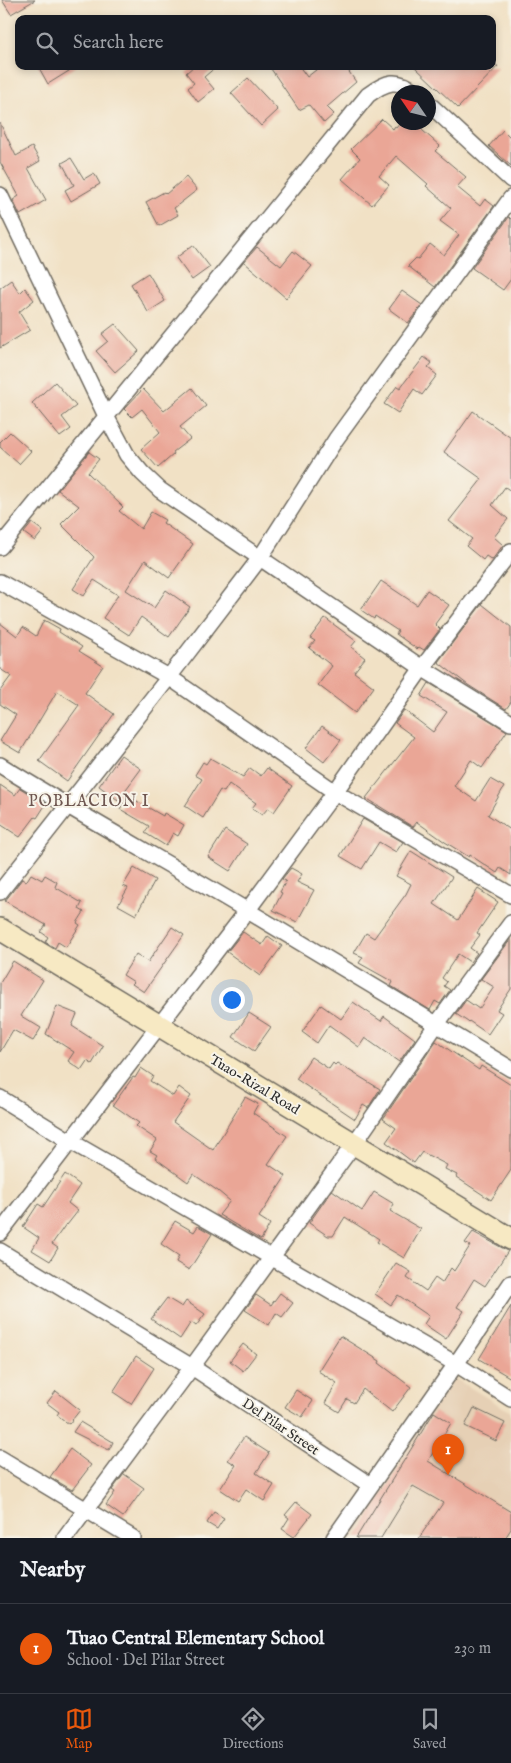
<!DOCTYPE html>
<html lang="en">
<head>
<meta charset="utf-8">
<style>
  :root { --surface:#171b24; --page:#20242c; --text:#f1f3f6; --muted:#9ea1a6; --line:#363941; --accent:#ea580c }
  body { margin:0; font-family:"IM FELL English",serif; background:var(--page); color:var(--text) }
  .compass { position:absolute; left:391px; top:85px; width:45px; height:45px; border-radius:50%; background:var(--surface); box-shadow:0 2px 8px #0003; rotate:305deg }
  .you { position:absolute; left:231px; top:999px; width:18px; height:18px; margin:-12px; border:4px solid #fff; border-radius:50%; background:#1a73e8; box-shadow:0 0 0 8px #1a73e833 }
  .badge { display:grid; place-items:center; width:32px; height:32px; border-radius:50%; background:var(--accent); color:#fff; font-size:16px; font-weight:700 }
  .pin { position:absolute; translate:-50% -41px; filter:drop-shadow(0 1px 2px #0008) }
  .pin::after { content:''; position:absolute; top:26px; width:18px; height:15px; background:inherit; clip-path:polygon(0 0,100% 0,50% 100%) }
  .list { margin:0; padding:0; list-style:none }
  h2 { display:flex; justify-content:space-between; align-items:center; height:65px; margin:0; padding:0 20px; font-size:21px }
  h2 small { font-size:16px; font-weight:400; color:var(--muted) }
  .list li { display:grid; grid-template-columns:32px 1fr auto; gap:15px; align-items:center; box-sizing:border-box; height:90px; padding:0 20px; border-top:1px solid var(--line) }
  .list b { display:block; font-size:19px; white-space:nowrap }
  .list p { margin:0; font-size:16px; white-space:nowrap; color:var(--muted) }
  .list em { font-size:16px; font-style:normal; color:var(--muted) }
  .icon { flex:none; width:28px; height:28px; fill:none; stroke:currentColor; stroke-width:2; stroke-linecap:round; stroke-linejoin:round }
  .map { position:relative; flex:none; width:511px; height:1538px; overflow:hidden }
  .search { position:absolute; background:var(--surface); box-shadow:0 2px 8px #0003; left:15px; right:15px; top:15px; height:55px; display:flex; align-items:center; gap:12px; box-sizing:border-box; padding:0 18px; border-radius:10px; color:var(--muted); font-size:19px }
  .sheet { height:155px; background:var(--surface) }
  nav { display:flex; justify-content:space-around; align-items:center; box-sizing:border-box; height:70px; border-top:1px solid var(--line); background:var(--surface); font-size:14px; color:var(--muted) }
  nav a { display:grid; justify-items:center; gap:2px }
  nav .on { color:var(--accent) }
  .map>svg:first-child { display:block }
</style>
</head>
<body>
<div class="map">
<svg width="511" height="1538" viewBox="0 0 511 1538">
  <rect width="100%" height="100%" fill="#f7f3e8"/>
  <filter id="ink" filterUnits="userSpaceOnUse"><feTurbulence type="fractalNoise" baseFrequency=".02" numOctaves="2"/><feDisplacementMap in="SourceGraphic" scale="10" xChannelSelector="R" yChannelSelector="G"/><feConvolveMatrix kernelMatrix="1 2 1 2 8 2 1 2 1" color-interpolation-filters="sRGB"/></filter>
  <filter id="wash" filterUnits="userSpaceOnUse"><feTurbulence type="fractalNoise" baseFrequency=".0096" numOctaves="4" result="noise"/><feDisplacementMap in="SourceGraphic" scale="20" xChannelSelector="R" yChannelSelector="G"/><feGaussianBlur stdDeviation="1.12" result="paint"/><feColorMatrix in="noise" values="0 0 0 0 0 0 0 0 0 0 0 0 0 0 0 0 0 1.4 0 .05"/><feComposite in="paint" operator="in"/></filter>
  <g filter="url(#wash)">
    <rect width="100%" height="100%" fill="#f1e1c5"/>
    <path fill="#e6d0b5" d="M454,1378L511,1412V1538H340Z"/>
    <g id="blocks">
      <path fill="#eaa696" d="M2,0H35L11,14Z
        M38,66H77L48,84Z
        M194,66H217L204,77L214,89L198,102L188,88L194,83L186,73Z
        M269,66H299L307,77L321,66H345L356,82L327,107L334,114L324,123L309,105L299,110Z
        M414,66H498L458,108Z
        M248,78L278,110L261,126L231,93Z
        M382,119L393,129L395,126L396,128L401,122H413L440,146L435,151L466,177L457,187L480,206L485,199L494,206L435,287L408,266L416,258L418,259L430,244L444,255L459,235L440,221L451,208L426,186L428,184L396,156L379,176L389,185L372,205L342,179L360,158L351,149Z
        M0,123L16,156L32,147L40,161L28,168L46,200L20,215L13,200L19,196L0,162Z
        M503,130L511,138V166L489,146Z
        M71,158L84,179L94,173L100,184L71,201L65,190L74,185L62,163Z
        M186,177L197,190L174,208L178,215L159,226L146,202L164,192L166,194Z
        M509,217L511,219V279L503,290L472,268Z
        M193,245L210,267L192,280L176,258Z
        M257,247L281,266L293,251L312,266L286,298L244,262Z
        M148,273L165,301L148,312L131,284Z
        M11,280L20,293L25,288L34,300L19,312L30,330L0,348V288Z
        M402,291L422,305L408,323L389,309Z
        M115,324L139,351L115,372L96,351L108,341L102,334Z
        M424,357L432,363L428,368L437,375L422,395L414,389L398,413L384,404L397,386L400,388Z
        M55,382L76,406L62,417L71,429L60,437L32,403Z
        M192,388L206,406L180,427L190,439L173,452L174,454L158,468L141,449L160,432L142,409L132,417L124,409L143,389L164,411Z
        M473,411L511,438V491L505,487L492,505L508,519L494,537L503,545L492,560L486,556L483,560L466,546L472,539L449,521L482,479L444,452Z
        M10,432L31,451L19,464L0,447V442Z
        M89,452L99,459L88,473L123,507L119,511L141,529L151,512L165,520L163,523L193,544L169,578L145,560L126,590L154,608L166,590L190,607L169,637L141,617L129,635L103,618L118,595L94,580L84,596L73,589L94,557L61,524L79,506L58,490Z
        M32,523L43,531L35,541L24,533Z
        M381,581L417,605L427,590L449,605L435,624L440,629L424,650L419,647L417,649L396,634L398,631L375,616L374,619L361,610Z
        M482,604L511,627V702L506,709L468,685L438,662Z
        M325,618L356,641L351,647L365,658L354,672L374,687L355,713L318,685L332,666L309,648L315,641L310,638Z
        M44,620L60,629L59,632L82,647L79,651L103,666L85,693L114,714L67,781L39,761L79,705L57,691L20,753L0,741L16,715L0,704V691L11,676L0,669V623L17,636L23,627L36,636Z
        M429,683L507,731L482,768L471,760L454,786L476,801L490,779L504,787L488,815L511,830V875L500,868L497,873L470,855L469,857L445,842L417,822L413,827L366,798L414,737L395,723L404,710L433,732L447,712L421,696Z
        M322,726L341,740L324,762L306,748Z
        M121,755L141,769L118,800L99,786Z
        M210,758L243,777L250,768L261,776L267,768L292,786L274,812L268,808L262,815L252,808L256,803L229,784L224,792L220,790L203,818L185,806L202,779L195,775L203,762L206,764Z
        M0,785L15,795L20,788L46,804L37,818L35,817L20,837L0,824Z
        M128,796L163,816L164,813L184,825L178,836L173,833L166,846L145,833L149,826L120,809Z
        M363,819L403,842L396,852L379,842L362,869L340,856Z
        M225,830L247,844L230,871L208,857Z
        M411,851L452,877L434,904L458,920L478,889L498,902L477,933L480,935L470,948L477,953L470,962L458,954L442,978L447,982L444,986L450,990L440,1004L435,1001L430,1010L391,986L393,982L359,963L363,957L354,953L366,933L374,938L406,894L411,884L396,876Z
        M134,868L155,880L136,915L118,905L128,888L123,886Z
        M291,868L302,874L297,882L314,890L297,922L273,910L282,893L280,892L286,881L282,879Z
        M31,874L42,880L45,875L57,882L55,887L82,903L79,909L84,912L77,923L80,925L66,947L58,942L55,948L45,942L48,937L41,932L46,925L5,901L22,879L26,882Z
        M172,927L184,935L144,992L132,984L134,982L123,975L136,954L148,962Z
        M243,932L262,945L268,936L282,946L260,976L227,952Z
        M511,939V989L497,1010L502,1013L488,1034L469,1021L468,1022L456,1014L466,1000L479,1009L494,987L481,979Z
        M13,961L43,980L21,1016L41,1028L33,1041L13,1030L0,1052V983Z
        M353,1002L381,1021L384,1016L415,1039L399,1062L365,1038L359,1047L329,1025L317,1043L302,1032L321,1005L341,1019Z
        M57,1006L77,1014L72,1026L103,1046L92,1064L87,1061L81,1070L68,1061L74,1052L46,1034Z
        M249,1013L271,1027L254,1051L233,1037Z
        M436,1041L479,1070L481,1066L511,1085V1170L491,1200L456,1177L457,1175L445,1169L447,1165L422,1152L414,1163L386,1142L396,1128L383,1119Z
        M311,1057L329,1069L333,1063L335,1065L337,1063L380,1089L368,1108L363,1105L355,1119L296,1079Z
        M141,1068L153,1076L150,1081L173,1096L179,1087L191,1096L173,1122L213,1150L245,1097L258,1104L253,1113L287,1136L268,1164L286,1176L259,1217L270,1224L261,1240L219,1215L230,1201L218,1191L193,1174L188,1182L155,1158L157,1155L150,1151L157,1140L136,1126L139,1123L113,1105L133,1077L135,1078Z
        M65,1174L80,1185L68,1203L78,1211L67,1225L66,1224L52,1244L58,1248L50,1261L32,1250L39,1238L23,1227L38,1204L43,1207Z
        M332,1190L362,1211L374,1192L394,1204L390,1211L421,1229L404,1258L377,1242L379,1239L345,1217L333,1236H328L309,1223Z
        M175,1221L194,1232L198,1226L212,1234L189,1270L176,1262L179,1256L161,1244Z
        M473,1232L508,1251L485,1286L474,1279L457,1307L464,1311L446,1339L424,1324L429,1316L398,1295L391,1305L375,1294L396,1263L411,1272L407,1278L426,1291L435,1278L442,1283L451,1268L454,1271L470,1246L465,1243Z
        M280,1293L293,1303L282,1317L276,1313L269,1325L245,1310L256,1295L271,1305Z
        M167,1298L182,1307L186,1301L205,1314L196,1326L191,1322L180,1339L151,1319Z
        M511,1306V1378L479,1359Z
        M340,1336L380,1361L379,1363L411,1387L392,1412L363,1389L354,1403L347,1399L339,1412L325,1403L337,1383L318,1371Z
        M243,1344L256,1354L243,1371L230,1361Z
        M136,1356L154,1368L131,1404L113,1392Z
        M296,1390L313,1401L302,1417L285,1407Z
        M56,1391L80,1410L69,1424L57,1415L59,1412L47,1403Z
        M474,1408L505,1423L496,1441L465,1426Z
        M434,1412L451,1423L428,1461L511,1512V1529L505,1538H419L443,1503L413,1486L381,1538H356Z
        M80,1422L113,1442L109,1450L73,1432Z
        M244,1437L269,1453L256,1473L274,1485L264,1501L246,1489L238,1501L220,1489L236,1465L228,1460Z
        M70,1449L91,1465L72,1490L50,1477Z
        M124,1474L144,1488L123,1517L106,1505L115,1492L112,1490Z
        M296,1502L312,1514L294,1537L282,1529L289,1518L285,1515Z
        M214,1512L224,1518L217,1529L207,1523Z"/>
    </g>
  </g>
  <g filter="url(#ink)">
    <use href="#blocks" fill-opacity="0" stroke="#706b61" stroke-width="1"/>
    <g fill="none" stroke-linecap="round" stroke-linejoin="round">
      <defs>
        <path id="minor" d="M428,103L511,180
          M0,195L106,416L127,455L142,473L160,490L422,668L511,723
          M0,547L368,95C387,81 397,78 416,92
          M0,582L169,677L335,792L511,895
          M0,765C82,816 166,862 248,911C336,963 423,1017 511,1069
          M0,892L169,677L260,558L336,439L511,198
          M0,1098L70,1141L456,1364L511,1399
          M0,1233L247,911L335,792L422,668L511,551
          M0,1251L192,1367L370,1485
          M0,1458L133,1538
          M65,1538L192,1367L354,1144L436,1025L511,923
          M334,1538L456,1364L511,1283"/>
        <path id="secondary" d="M0,929L511,1239"/>
      </defs>
      <use href="#minor" stroke="#706b61" stroke-width="18"/>
      <use href="#secondary" stroke="#706b61" stroke-width="24"/>
      <use href="#minor" stroke="#fff" stroke-width="15"/>
      <use href="#secondary" stroke="#f7e9c3" stroke-width="21"/>
    </g>
  </g>
  <g text-anchor="middle" stroke-width="4" stroke-linejoin="round" paint-order="stroke">
    <g font-size="14" fill="#2b2b2b" stroke="#f7f3e8">
      <text transform="translate(255 1084) rotate(31)" y="5">Tuao-Rizal Road</text>
      <text transform="translate(281 1426) rotate(34)" y="5">Del Pilar Street</text>
    </g>
    <g font-size="16" letter-spacing="1" fill="#6e5650" stroke="#f7f3e8">
      <text x="89" y="806">POBLACION I</text>
    </g>
  </g>
</svg>
<svg class="compass" viewBox="-18 -18 36 36"><path d="M0-13l5 13h-10z" fill="#e53935"/><path d="M0 13l5-13h-10z" fill="#9ea1a6"/></svg>
<div class="you"></div>
<div class="pin badge" style="left:448px;top:1475px">1</div>
<div class="search"><svg class="icon" aria-label="search" viewBox="0 0 24 24"><circle cx="10" cy="10" r="6"/><path d="M15 15l6 6"/></svg>Search here</div>
</div>
<section class="sheet">
<h2>Nearby<small></small></h2>
<ul class="list">
<li><span class="badge">1</span><div><b>Tuao Central Elementary School</b><p>School · Del Pilar Street</p></div><em>230 m</em></li>
</ul>
</section>
<nav>
<a class="on"><svg class="icon" aria-label="map" viewBox="0 0 24 24"><path d="M3 6l6-2 6 2 6-2v14l-6 2-6-2-6 2zM9 4v14M15 6v14"/></svg>Map</a>
<a><svg class="icon" aria-label="directions" viewBox="0 0 24 24"><path d="M12 3l9 9-9 9-9-9zM9 14v-3h6M13 9l2 2-2 2"/></svg>Directions</a>
<a><svg class="icon" aria-label="saved" viewBox="0 0 24 24"><path d="M7 4h10v16l-5-4-5 4z"/></svg>Saved</a>
</nav>
</body>
</html>
